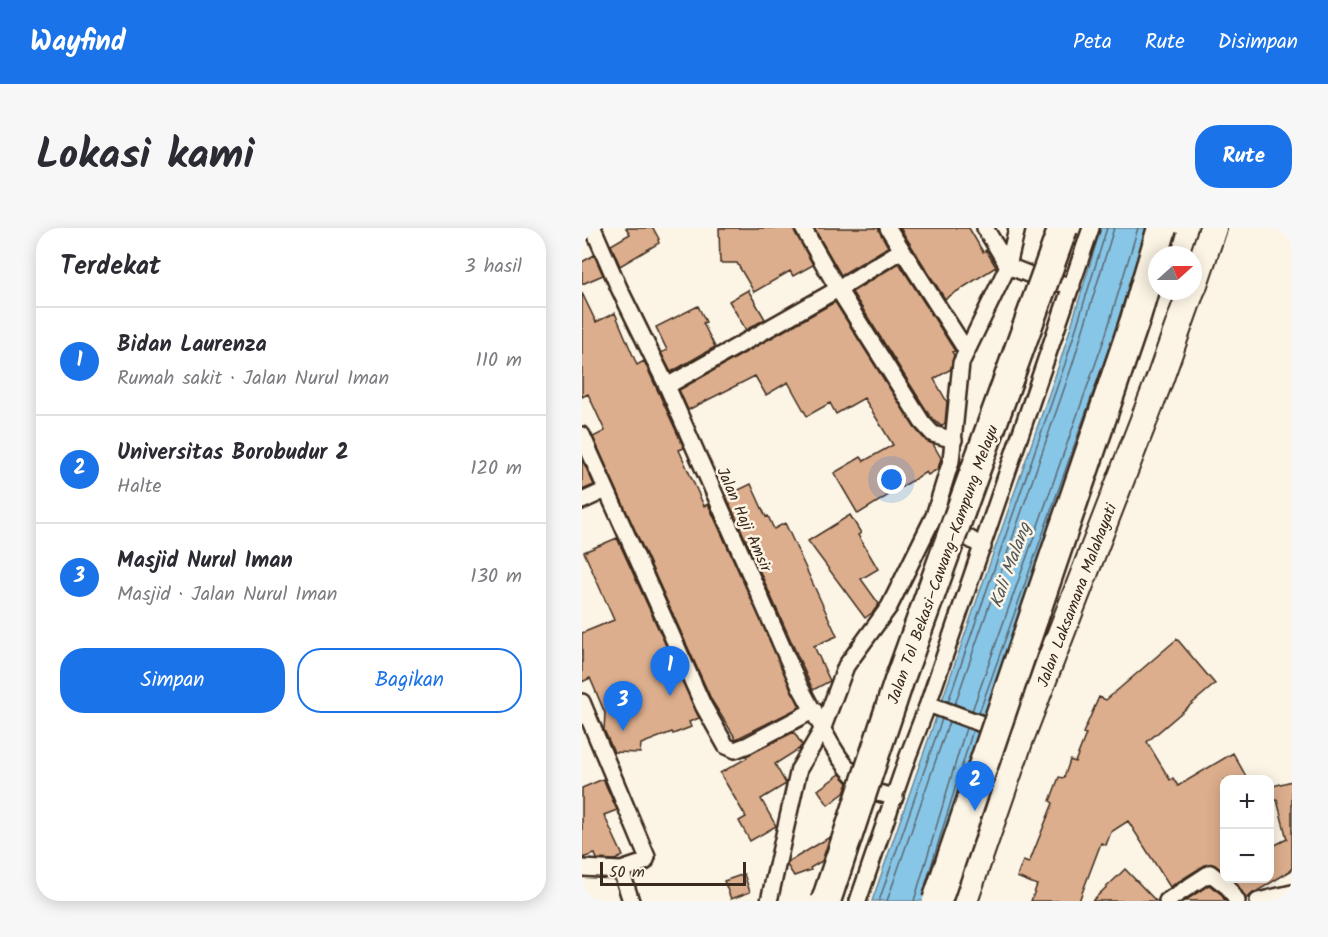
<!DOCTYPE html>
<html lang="id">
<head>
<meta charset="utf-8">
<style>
  :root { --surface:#fff; --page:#f7f7f7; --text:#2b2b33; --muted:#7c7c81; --line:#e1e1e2; --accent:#1a73e8 }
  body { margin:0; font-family:Kalam,sans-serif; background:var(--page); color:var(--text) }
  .controls { position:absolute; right:18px; bottom:18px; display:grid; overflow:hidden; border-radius:12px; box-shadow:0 3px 15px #0003 }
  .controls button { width:54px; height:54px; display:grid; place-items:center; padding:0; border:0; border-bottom:2px solid var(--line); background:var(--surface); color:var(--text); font:30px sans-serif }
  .compass { position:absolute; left:566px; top:18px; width:54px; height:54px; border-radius:50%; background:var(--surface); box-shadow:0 3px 15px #0003; rotate:69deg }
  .scale { position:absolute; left:18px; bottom:15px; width:146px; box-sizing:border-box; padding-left:6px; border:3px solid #3b2a1e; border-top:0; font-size:16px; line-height:21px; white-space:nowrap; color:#3b2a1e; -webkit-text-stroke:4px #fcf5e5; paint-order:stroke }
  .you { position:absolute; left:310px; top:252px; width:21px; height:21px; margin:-15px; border:4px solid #fff; border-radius:50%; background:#1a73e8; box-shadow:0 0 0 9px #1a73e833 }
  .badge { display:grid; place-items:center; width:39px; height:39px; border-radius:50%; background:var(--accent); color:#fff; font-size:20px; font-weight:700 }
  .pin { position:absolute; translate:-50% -50px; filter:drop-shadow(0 2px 3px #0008) }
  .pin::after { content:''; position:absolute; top:32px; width:21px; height:18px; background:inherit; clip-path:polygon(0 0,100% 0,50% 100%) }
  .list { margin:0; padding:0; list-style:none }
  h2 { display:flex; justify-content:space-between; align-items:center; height:78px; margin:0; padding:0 24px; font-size:26px }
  h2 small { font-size:20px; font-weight:400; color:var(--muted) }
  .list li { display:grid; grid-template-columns:39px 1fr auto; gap:18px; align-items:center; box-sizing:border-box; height:108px; padding:0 24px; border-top:2px solid var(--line) }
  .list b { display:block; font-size:22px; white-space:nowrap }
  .list p { margin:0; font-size:20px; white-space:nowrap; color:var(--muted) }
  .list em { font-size:20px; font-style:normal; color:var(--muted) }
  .actions { display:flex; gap:12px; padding:18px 24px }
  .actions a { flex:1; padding:14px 0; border:2px solid var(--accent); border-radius:24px; text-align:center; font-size:21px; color:var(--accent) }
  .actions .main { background:var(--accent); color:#fff }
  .map { position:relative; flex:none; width:710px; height:673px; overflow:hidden; border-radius:24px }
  header { display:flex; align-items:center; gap:36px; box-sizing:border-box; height:84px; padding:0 30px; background:var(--accent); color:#fff }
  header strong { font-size:28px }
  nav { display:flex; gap:33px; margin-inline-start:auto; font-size:21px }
  .intro { display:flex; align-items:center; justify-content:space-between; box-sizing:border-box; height:144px; padding:0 36px }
  h1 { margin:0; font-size:42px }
  .button { padding:15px 27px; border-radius:24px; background:var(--accent); color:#fff; font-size:21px; font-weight:700 }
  main { display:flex; gap:36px; padding:0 36px }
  aside { flex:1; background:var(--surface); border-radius:24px; box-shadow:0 3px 15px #0003 }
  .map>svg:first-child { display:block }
</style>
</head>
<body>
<header>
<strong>Wayfind</strong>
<nav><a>Peta</a><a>Rute</a><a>Disimpan</a></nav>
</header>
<div class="intro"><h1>Lokasi kami</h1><a class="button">Rute</a></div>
<main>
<aside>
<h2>Terdekat<small>3 hasil</small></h2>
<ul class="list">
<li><span class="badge">1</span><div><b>Bidan Laurenza</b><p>Rumah sakit · Jalan Nurul Iman</p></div><em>110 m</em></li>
<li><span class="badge">2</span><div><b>Universitas Borobudur 2</b><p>Halte</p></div><em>120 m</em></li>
<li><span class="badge">3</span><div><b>Masjid Nurul Iman</b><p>Masjid · Jalan Nurul Iman</p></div><em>130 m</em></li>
</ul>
<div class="actions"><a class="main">Simpan</a><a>Bagikan</a></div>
</aside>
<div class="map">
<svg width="710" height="673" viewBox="0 0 710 673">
  <rect width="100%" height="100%" fill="#fcf5e5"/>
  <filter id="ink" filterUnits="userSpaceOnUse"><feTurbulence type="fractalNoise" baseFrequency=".0167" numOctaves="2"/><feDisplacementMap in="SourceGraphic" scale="12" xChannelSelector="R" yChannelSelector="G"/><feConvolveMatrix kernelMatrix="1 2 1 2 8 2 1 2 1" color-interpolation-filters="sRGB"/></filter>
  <g filter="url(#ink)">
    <path fill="#88c6e8" stroke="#698897" stroke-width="1.5" d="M519,0H571L536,113L428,412L392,518L345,673H290L478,134Z"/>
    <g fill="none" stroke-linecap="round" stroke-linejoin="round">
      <path stroke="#5a686f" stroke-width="1.5" d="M531,109L551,43
        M366,474L483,136L525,0
        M373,476L490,138L532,0
        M390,483L523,109L556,0
        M397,485L529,114
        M343,658L391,502
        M297,673L360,491
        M305,673L367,494
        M332,673L384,500"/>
    </g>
    <path fill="#dcae8d" stroke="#3b2a1e" stroke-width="1.5" d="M44,0H71L77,11L76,12L77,15L38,38L29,17L48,6Z
      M137,0H211L231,37L211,48L208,43L172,64L155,35H138Z
      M232,0H296L306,19L259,47Z
      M318,0H387L401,24L404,22L414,39L363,71Z
      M12,27L21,47L0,56V34Z
      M317,35L373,123L370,124L372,127L369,141L352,151L365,174L363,195L359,198L348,188L270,64Z
      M166,62L183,91L164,102L147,73Z
      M0,65L14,94L33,85L55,137L62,133L102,220L97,222L122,278L126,276L218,479L154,511L130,473L11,209L23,203L6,166L0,169Z
      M253,74L332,199L344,213L351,216L359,230L356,241L346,247L344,244L276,286L252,245L279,229L282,233L311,217L282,170L254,186L248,175L225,188L206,154L184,167L173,148L106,182L97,162Z
      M116,78L124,94L121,95L133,119L89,144L79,125L85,122L74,99Z
      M0,231L12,257L0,262Z
      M169,256L184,289L186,288L192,301L203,295L255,408L232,418L248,453L231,462L144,268Z
      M268,287L279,305L276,307L296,341L279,351L297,376L291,384L283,390L226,313Z
      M35,310L117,490L107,494L109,499L91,506L90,504L59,516L58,525L32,524L22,502L23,485L8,450L0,454V405L32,392L2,324Z
      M595,411L633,456L565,514L588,552L591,550L596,558L651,525L666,552H642V644L633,637H623L588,659L546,593L529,604L524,617L519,615L497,673H449L455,657L435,649L441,633L447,635L471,575L468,573L477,549L482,550L488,532L493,534L504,506L501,505L517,469L524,472Z
      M212,504L220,517L217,521L193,536L204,556L179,571L194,598L168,613L157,593L164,589L138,545L165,530L164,528Z
      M258,546L266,555L262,565L246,577L236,562Z
      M21,551L35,582L22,587L41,628L33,632L15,631L13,626L0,630V560Z
      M710,553V642L670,666L664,671L651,651H687V620L705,611L695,572L687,574V559Z
      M248,609L240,633L228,640L229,642L212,648L205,637L206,634Z
      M543,641L574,673H510L537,647Z
      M162,646L168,664L149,671L142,653Z
      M627,657L639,666L643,673H603Z"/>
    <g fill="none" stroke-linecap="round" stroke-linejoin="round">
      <defs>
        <path id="street" d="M11,0L37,60L85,158L218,459C238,493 256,542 291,563C297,566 306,567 313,569
          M221,0L256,61L340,194L351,206L372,212
          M306,0L384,122
          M403,0L426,38
          M426,38L456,50L490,58
          M85,158L256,61L320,22
          M0,207L121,477L144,518L153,522L166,517L232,482
          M0,273L24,262
          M367,298L401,319
          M0,474L65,629L63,634L39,642L0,640
          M346,476L419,503
          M39,642L49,673
          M187,673L217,541L240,502L264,438L307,379L352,288L369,233L379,135L426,38L435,0
          M276,673L326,528L346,476L509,0
          M585,673L628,645L646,659L655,673
          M676,673L710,665"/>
        <path id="primary" d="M611,59L631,0
          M382,673L438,511L577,153L609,63"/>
      </defs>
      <use href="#street" stroke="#3b2a1e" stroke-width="20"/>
      <use href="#primary" stroke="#3b2a1e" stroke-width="30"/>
      <use href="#street" stroke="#fcf5e5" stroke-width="15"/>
      <use href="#primary" stroke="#fcf5e5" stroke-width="26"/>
      <defs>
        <path id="highway-bridge" d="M244,673L317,453L481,0
          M355,673L553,92L580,0"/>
      </defs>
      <use href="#highway-bridge" stroke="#3b2a1e" stroke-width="33" stroke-linecap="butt"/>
      <use href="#highway-bridge" stroke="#fcf5e5" stroke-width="28"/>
    </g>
  </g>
  <g text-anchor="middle" stroke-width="5" stroke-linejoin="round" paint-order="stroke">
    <g font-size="16" fill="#3b2a1e" stroke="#fcf5e5">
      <text transform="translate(163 291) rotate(66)" y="6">Jalan Haji Amsir</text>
      <text transform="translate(360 336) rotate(-70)" y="6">Jalan Tol Bekasi–Cawang–Kampung Melayu</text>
      <text transform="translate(494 367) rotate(-69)" y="6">Jalan Laksamana Malahayati</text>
    </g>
    <g font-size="18" font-style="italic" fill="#52595b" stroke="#fcf5e5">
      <text transform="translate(428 337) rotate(-70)" y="6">Kali Malang</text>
    </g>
  </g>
</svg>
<div class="controls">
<button>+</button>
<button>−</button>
</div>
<svg class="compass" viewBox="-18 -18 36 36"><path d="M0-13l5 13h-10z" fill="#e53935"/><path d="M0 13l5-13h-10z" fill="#7c7c81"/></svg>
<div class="scale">50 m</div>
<div class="you"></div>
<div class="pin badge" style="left:88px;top:468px">1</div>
<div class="pin badge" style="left:393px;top:583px">2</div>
<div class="pin badge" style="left:41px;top:503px">3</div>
</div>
</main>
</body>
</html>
